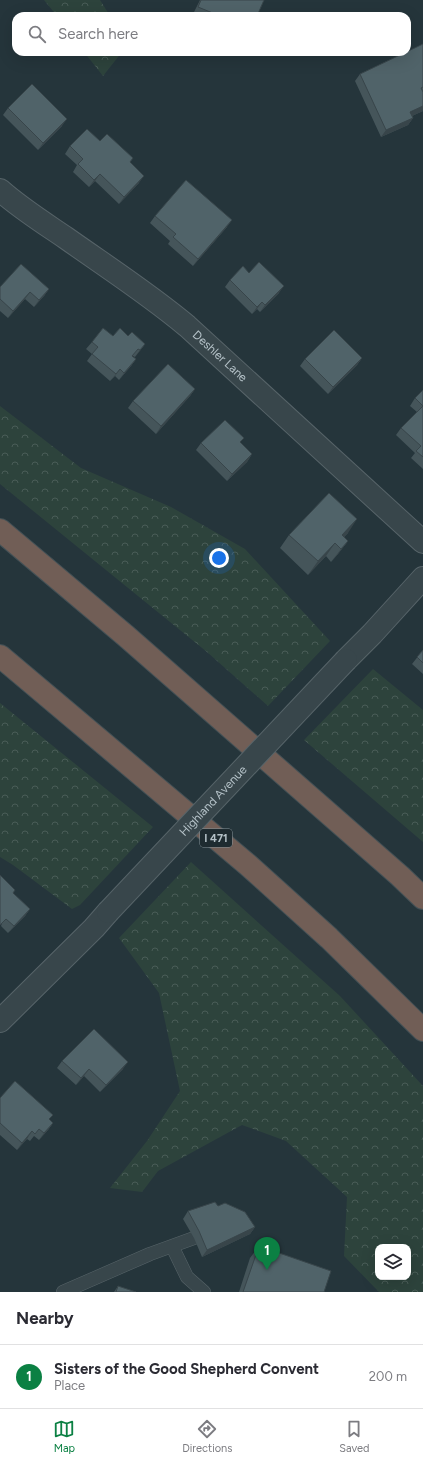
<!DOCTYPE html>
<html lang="en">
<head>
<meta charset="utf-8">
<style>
  :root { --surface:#fff; --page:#f7f7f7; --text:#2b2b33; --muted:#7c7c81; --line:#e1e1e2; --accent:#0b8043 }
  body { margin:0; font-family:Figtree,sans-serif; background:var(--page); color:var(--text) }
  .controls { position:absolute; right:12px; bottom:12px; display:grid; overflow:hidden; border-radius:8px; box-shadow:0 4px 16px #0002 }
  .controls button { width:36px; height:36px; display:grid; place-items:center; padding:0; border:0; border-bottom:1px solid var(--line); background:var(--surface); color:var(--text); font:20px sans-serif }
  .you { position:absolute; left:219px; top:558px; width:14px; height:14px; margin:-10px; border:3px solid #fff; border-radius:50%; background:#1a73e8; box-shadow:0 0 0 6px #1a73e833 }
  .badge { display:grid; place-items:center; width:26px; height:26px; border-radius:50%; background:var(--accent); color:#fff; font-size:13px; font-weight:700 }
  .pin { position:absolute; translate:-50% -33px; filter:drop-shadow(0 1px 2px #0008) }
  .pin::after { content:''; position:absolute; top:21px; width:14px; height:12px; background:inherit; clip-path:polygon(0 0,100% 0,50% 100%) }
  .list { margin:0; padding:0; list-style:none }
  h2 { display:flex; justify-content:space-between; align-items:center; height:52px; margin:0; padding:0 16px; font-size:17px }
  h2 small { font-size:13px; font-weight:400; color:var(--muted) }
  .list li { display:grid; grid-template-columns:26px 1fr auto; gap:12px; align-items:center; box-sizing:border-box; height:64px; padding:0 16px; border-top:1px solid var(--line) }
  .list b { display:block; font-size:15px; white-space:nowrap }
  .list p { margin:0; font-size:13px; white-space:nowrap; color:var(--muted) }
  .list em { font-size:13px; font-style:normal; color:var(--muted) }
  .icon { flex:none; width:22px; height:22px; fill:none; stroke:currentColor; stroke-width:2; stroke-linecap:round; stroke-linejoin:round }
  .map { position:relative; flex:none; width:423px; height:1292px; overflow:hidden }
  .search { position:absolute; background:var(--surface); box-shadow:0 4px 16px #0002; left:12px; right:12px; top:12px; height:44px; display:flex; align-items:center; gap:10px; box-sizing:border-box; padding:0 14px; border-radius:12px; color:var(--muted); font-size:15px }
  .sheet { height:116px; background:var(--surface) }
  nav { display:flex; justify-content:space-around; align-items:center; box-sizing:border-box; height:56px; border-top:1px solid var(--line); background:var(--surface); font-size:11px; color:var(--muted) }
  nav a { display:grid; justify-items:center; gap:2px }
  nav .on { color:var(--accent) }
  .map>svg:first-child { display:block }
</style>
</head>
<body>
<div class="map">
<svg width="423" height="1292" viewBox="0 0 423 1292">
  <defs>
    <pattern id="forest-crowns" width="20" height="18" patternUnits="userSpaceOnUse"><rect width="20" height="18" fill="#2d433c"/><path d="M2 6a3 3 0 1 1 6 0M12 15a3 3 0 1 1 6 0" fill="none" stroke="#495c57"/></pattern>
  </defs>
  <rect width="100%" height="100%" fill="#25353b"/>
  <path fill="url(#forest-crowns)" fill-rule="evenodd" d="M44,0H100L110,16H57Z
    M84,52H122L103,76Z
    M0,406L81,468L171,507L245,549L330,641L268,706L207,652L0,484Z
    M373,669L423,710V842L304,740Z
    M0,703L153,827L80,905L72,909L13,865L0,857Z
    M191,862L340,996L423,1086V1292H379L344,1256L347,1197L286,1141L242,1125L158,1171L142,1192L110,1188L147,1141L180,1091L159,993L119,938ZM378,1247H408V1277H378Z"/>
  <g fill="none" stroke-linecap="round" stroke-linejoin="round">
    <defs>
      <path id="service" d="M172,1246L187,1277L204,1292
        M63,1292L150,1254L194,1238"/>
      <g id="minor">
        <path id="s1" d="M0,190C20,208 44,223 66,238C107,267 149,294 187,326L423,542"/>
      </g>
      <path id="tertiary" d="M346,660L372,634L423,578
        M0,1021L94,928L108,912"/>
      <path id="motorway" d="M0,530L126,636L400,876L423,898
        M0,656L248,865L329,938L423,1030"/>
    </defs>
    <use href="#service" stroke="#576469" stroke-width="14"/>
    <use href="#minor" stroke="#576469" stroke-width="24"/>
    <use href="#tertiary" stroke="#576469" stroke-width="24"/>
    <use href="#motorway" stroke="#445156" stroke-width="24"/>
    <use href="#service" stroke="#38464b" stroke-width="13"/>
    <use href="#minor" stroke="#38464b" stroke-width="22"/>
    <use href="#tertiary" stroke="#38464b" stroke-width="22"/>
    <use href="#motorway" stroke="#715e56" stroke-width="22"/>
    <defs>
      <g id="tertiary-bridge">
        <path id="s2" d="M108,912L346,660"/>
      </g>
    </defs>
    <use href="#tertiary-bridge" stroke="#576469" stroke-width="24" stroke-linecap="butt"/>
    <use href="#tertiary-bridge" stroke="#38464b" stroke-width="22"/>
  </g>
  <path fill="#45555a" d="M200,0H264L257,16H198L193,14Z
    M423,44V111L412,116L413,118L408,125L381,137L355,81L360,74Z
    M8,108L62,126L38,150L3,115Z
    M100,141L130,162L139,183L119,204L95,181L89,187L73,172L77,165L65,154L70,146Z
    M155,216L227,227L193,266L168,244L170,241L150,223Z
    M249,273L279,293L260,312L257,309L252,314L225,287L230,280Z
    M0,287L49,289L44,296L34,307L25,299L8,318L0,311Z
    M113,336H128L145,344L135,357L133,356V357L136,359L131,366L119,380L115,376L110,381L87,361L92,354L86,349L92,342Z
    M362,358L357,365L328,394L300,366L305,359Z
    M195,389L190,396L156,434L128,408L133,401Z
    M423,390V469L411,458L415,453L396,435L401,428L417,412L410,406L415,398Z
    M201,443H241L252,454L247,462L227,481L196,450Z
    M348,533L344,537L348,541L338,554L331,562L326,556L308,575L280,548L289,535Z
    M423,650V674L412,664Z
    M13,893L30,909L25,916L8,933L1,926Z
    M62,1061L123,1069L100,1092L84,1076L76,1085L57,1068Z
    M0,1098L53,1115L49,1119L53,1123L48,1130L39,1140L34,1136L30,1141L27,1139L17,1150L0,1135Z
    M218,1206L255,1227L250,1234L202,1257L194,1238L183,1219L188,1211Z
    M259,1246L324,1292H239L250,1258Z
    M118,1286L136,1292H114Z"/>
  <path fill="#38454a" d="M423,106V111L405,119L410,112Z
    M413,118L408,125L381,137L386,130Z
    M67,119L62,126L38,150L43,143Z
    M100,174L95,181L89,187L94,180Z
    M144,176L139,183L119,204L124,197Z
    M232,220L227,227L193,266L198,259Z
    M284,286L279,293L260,312L265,305Z
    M49,289L44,296L34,307L39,300Z
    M30,292L25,299L8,318L13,311Z
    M262,302L257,309L252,314L257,307Z
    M145,344L140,351L135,357L140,350Z
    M362,358L357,365L328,394L333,387Z
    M136,359L131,366L119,380L124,373Z
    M120,369L115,376L110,381L116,374Z
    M195,389L190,396L156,434L161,426Z
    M252,454L247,462L227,481L232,474Z
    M357,519L348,533L337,545L342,535Z
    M348,541L338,554L331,562L341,549Z
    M335,543L326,556L308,575L318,561Z
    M30,909L25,916L8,933L14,926Z
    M128,1062L123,1069L100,1092L106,1085Z
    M89,1069L84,1076L76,1085L81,1078Z
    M53,1123L48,1130L39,1140L44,1133Z
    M32,1131L27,1139L17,1150L22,1143Z
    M255,1227L250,1234L202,1257L207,1250Z"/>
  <path fill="#506369" stroke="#38454a" d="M201,0H264L257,16H220L198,7Z
    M423,44V87L421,88L423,92V106L410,112L413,118L386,130L360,74Z
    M32,84L67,119L43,143L8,108Z
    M87,129L100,141L107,134L133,158L130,162L144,176L124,197L100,174L94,180L78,164L83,159L70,146Z
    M186,180L232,220L198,259L173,237L176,234L155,216Z
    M259,262L284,286L265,305L262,302L257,307L230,280L243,266L249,273Z
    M21,264L49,289L39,300L30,292L13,311L0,299V287Z
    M103,328L113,336L120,328L128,336L132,332L145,344L140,350L138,349L132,356L136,359L124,373L120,369L116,374L92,354L98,347L92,342Z
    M334,330L362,358L333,387L305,359Z
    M168,364L195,389L161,426L133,401Z
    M423,390V457L416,451L421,446L401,428L423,406L415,398Z
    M225,420L244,438L240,442L252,454L232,474L201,443Z
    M329,493L357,519L342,535L348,541L341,549L335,543L318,561L289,535Z
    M423,650V663L417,657Z
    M0,875L15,890L13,893L30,909L14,926L6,919L0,925Z
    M94,1029L128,1062L106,1085L89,1069L81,1078L62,1061Z
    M15,1081L53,1115L49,1119L53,1123L44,1133L39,1129L35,1134L32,1131L22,1143L0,1123V1098Z
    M215,1202L218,1206L225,1203L245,1212L255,1227L207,1250L199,1231L188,1211Z
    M259,1246L331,1271L324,1292H243Z
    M118,1286L136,1292H116Z"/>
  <g text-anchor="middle" stroke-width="4" stroke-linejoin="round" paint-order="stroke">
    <rect fill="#1e2b30" stroke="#87949a" stroke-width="1" x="200" y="829" width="32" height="18" rx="3"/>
    <g font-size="11" font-weight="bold" fill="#b4c1c7">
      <text x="216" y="842">I 471</text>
    </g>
    <g font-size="12" fill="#b4c1c7" stroke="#1e2b30">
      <text dy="4" stroke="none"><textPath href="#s1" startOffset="276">Deshler Lane</textPath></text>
      <text dy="4" stroke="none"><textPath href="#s2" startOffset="153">Highland Avenue</textPath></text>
    </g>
  </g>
</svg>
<div class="controls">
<button><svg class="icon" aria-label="layers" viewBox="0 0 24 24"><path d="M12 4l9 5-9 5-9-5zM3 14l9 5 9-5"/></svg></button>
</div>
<div class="you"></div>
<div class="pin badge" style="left:267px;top:1270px">1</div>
<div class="search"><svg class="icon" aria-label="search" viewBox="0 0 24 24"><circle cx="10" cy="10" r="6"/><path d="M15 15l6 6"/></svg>Search here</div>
</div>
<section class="sheet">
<h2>Nearby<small></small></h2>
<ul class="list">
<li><span class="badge">1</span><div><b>Sisters of the Good Shepherd Convent</b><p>Place</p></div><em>200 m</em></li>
</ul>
</section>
<nav>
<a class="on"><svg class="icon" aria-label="map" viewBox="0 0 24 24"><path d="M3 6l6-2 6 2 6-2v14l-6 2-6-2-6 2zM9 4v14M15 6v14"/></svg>Map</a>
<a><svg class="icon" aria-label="directions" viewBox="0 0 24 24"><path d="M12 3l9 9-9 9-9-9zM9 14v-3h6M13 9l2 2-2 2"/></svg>Directions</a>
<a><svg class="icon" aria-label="saved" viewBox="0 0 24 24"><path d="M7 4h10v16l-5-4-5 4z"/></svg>Saved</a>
</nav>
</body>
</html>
